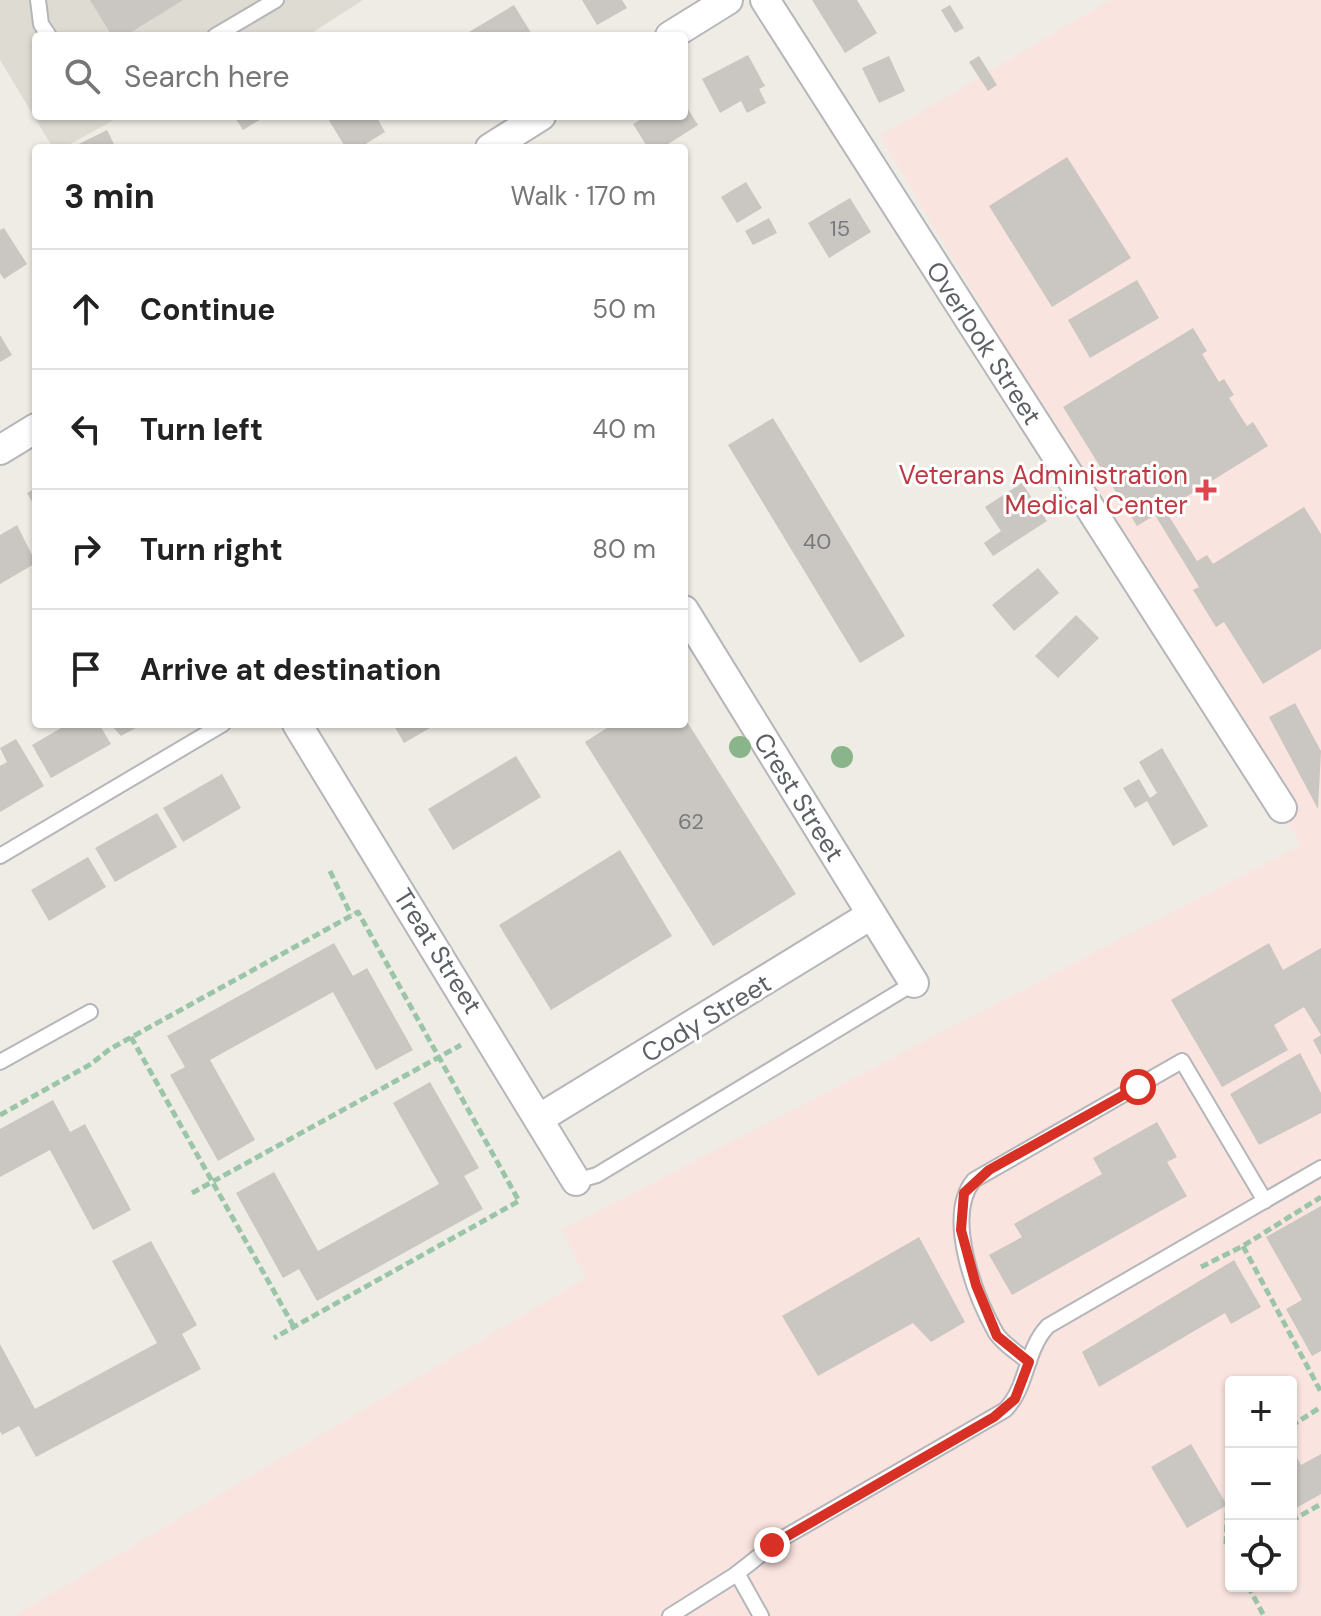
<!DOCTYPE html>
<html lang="en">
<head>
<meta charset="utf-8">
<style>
  :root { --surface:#fff; --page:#f2f2f2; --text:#222; --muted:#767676; --line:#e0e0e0 }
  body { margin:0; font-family:"DM Sans",sans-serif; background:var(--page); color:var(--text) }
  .controls { position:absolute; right:24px; bottom:24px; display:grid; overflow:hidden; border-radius:8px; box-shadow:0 2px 6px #0004 }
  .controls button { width:72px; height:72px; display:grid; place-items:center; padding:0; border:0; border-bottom:2px solid var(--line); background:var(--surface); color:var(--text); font:40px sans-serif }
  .stop { position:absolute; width:24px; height:24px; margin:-18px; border:6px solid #d93025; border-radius:50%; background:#fff }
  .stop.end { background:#d93025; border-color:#fff; box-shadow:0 2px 8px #0008 }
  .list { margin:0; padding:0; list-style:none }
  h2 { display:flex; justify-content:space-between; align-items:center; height:104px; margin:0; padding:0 32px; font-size:34px }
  h2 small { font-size:26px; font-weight:400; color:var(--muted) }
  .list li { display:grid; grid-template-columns:52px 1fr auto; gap:24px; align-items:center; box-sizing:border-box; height:120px; padding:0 32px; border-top:2px solid var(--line) }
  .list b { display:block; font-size:30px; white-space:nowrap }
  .list em { font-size:26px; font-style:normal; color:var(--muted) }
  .icon { flex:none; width:44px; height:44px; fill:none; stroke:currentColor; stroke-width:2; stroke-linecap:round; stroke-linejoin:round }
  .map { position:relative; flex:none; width:1321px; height:1616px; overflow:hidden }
  .search { position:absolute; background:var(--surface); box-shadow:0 2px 6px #0004; left:32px; top:32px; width:656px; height:88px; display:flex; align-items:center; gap:20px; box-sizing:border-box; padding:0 28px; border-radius:8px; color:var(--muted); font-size:30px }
  .panel { position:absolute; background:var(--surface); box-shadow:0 2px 6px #0004; left:32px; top:144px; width:656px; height:584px; border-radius:8px }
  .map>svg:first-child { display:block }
</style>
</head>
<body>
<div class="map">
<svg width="1321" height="1616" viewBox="0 0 1321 1616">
  <rect width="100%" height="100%" fill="#eeece4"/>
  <path fill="#dedbd2" d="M0,0H363L307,36H36V116H121L63,148H53L0,60Z"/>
  <path fill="#fae4e0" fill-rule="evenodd" d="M1110,0H1321V1616H21L19,1613L586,1278L562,1230L1301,845L880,136ZM1231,1382H1291V1586H1231Z"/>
  <path fill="#cac6c1" d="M90,0H183L125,36H112Z
    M582,0H622L627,8L597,25Z
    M812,0H857L877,33L845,53Z
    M514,5L533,36H471L469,32Z
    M950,5L964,28L955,33L941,10Z
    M748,55L765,86L759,89L766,103L747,113L741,101L720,113L702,79Z
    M889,56L905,91L879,103L862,68Z
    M979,56L997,85L988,91L969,62Z
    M684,103L698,125L662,148H648L633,124L646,116H684Z
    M234,116H266L243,130Z
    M332,116H376L385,132L359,148H346L328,119Z
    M107,130L116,148H81L79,144Z
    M1067,157L1131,258L1052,307L989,206Z
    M746,182L762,208L737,223L721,197Z
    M850,198L871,232L829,258L808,223Z
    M769,218L777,233L753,245L745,231Z
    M4,228L27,264L4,279L0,273V230Z
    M1137,280L1159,318L1090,358L1068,320Z
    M1193,328L1207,351L1202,354L1219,382L1224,379L1234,395L1229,398L1247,426L1253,422L1268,446L1165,510L1197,561L1207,555L1213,564L1304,507L1321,534V649L1263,684L1224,622L1216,627L1193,590L1199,587L1155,515L1137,526L1063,407Z
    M0,335L12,355L0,362Z
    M773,418L905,636L860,663L728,445Z
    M1022,483L1047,521L993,556L984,543L1001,531L985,507Z
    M36,488V509L27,493Z
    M17,525L36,563L0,584V535Z
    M1038,568L1059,593L1014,631L992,605Z
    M1076,615L1099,638L1058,678L1035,656Z
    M1295,703L1321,751L1318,809L1269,717Z
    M684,717L796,894L713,946L585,742L613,724H684Z
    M68,724H99L111,744L51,778L32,745Z
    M110,724H143L121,736Z
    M393,724H437L404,743Z
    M16,739L44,786L0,812V766L7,762L0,748Z
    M1162,748L1208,826L1173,846L1147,801L1135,808L1123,788L1139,779L1150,798L1157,793L1139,762Z
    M516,756L541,797L453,850L428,809Z
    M222,774L241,808L183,842L163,808Z
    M157,813L177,847L115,882L95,848Z
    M620,850L672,936L551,1010L499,925Z
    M88,857L106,887L49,921L31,890Z
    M334,943L353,976L367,968L413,1050L376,1070L333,992L210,1060L255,1140L218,1161L170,1075L185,1067L167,1036Z
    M1269,943L1283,970L1321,948V1055L1313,1040L1321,1035L1304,1007L1274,1025L1288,1050L1222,1087L1171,1000Z
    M1300,1053L1321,1093V1113L1259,1145L1230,1094Z
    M430,1082L479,1168L464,1176L483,1209L317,1301L299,1269L283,1278L236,1193L274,1172L318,1251L439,1184L393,1103Z
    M53,1100L70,1132L85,1124L131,1210L93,1230L50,1150L0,1177V1129Z
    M1157,1122L1177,1157L1167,1162L1187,1196L1012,1295L989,1255L1022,1237L1014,1224L1102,1174L1093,1158Z
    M1321,1206V1351L1312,1356L1286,1309L1302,1300L1266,1237Z
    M919,1237L965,1322L931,1342L913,1323L818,1376L782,1316Z
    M151,1241L197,1325L182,1334L201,1369L36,1457L19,1426L2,1435L0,1431V1344L35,1409L157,1343L112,1261Z
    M1234,1260L1261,1307L1231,1324L1225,1313L1099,1387L1082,1352Z
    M1191,1444L1227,1505L1187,1528L1151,1467Z
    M1321,1454V1494L1291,1511V1459L1296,1456L1301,1465Z"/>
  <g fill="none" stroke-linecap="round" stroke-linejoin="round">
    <defs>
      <path id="service" d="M38,0L41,24L49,36
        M215,36L276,0
        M0,856L223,724
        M0,1062L90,1012
        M576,1181L597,1175L914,983
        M1029,1362C1019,1354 1003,1344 996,1333C975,1296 944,1216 974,1180L1182,1061L1265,1201
        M737,1573L761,1616
        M670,1616L735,1575L778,1541L1005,1410C1028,1387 1025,1350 1048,1326L1321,1168"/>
      <path id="minor" d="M765,0L1282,808
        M670,36L728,0
        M490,148L541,116
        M0,450L36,428
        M684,610L914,983
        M297,724L576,1181
        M540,1118L871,915"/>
    </defs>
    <use href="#service" stroke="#b4b6ba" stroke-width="18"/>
    <use href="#minor" stroke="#b4b6ba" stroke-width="32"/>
    <path stroke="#9bc5a8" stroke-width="5" stroke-dasharray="8 4" stroke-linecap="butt" d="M330,871L351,915
      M131,1037L294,1327
      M0,1115L91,1064L110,1049L358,912L519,1201L274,1338
      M192,1193L461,1045
      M1243,1246L1321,1392
      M1201,1267L1243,1246L1321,1197
      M1291,1426L1321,1407
      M1231,1461L1228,1470L1231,1484
      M1231,1490L1228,1492L1226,1545L1231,1554
      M1291,1521L1321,1504
      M1248,1586L1264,1616"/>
    <use href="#service" stroke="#fff" stroke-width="14"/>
    <use href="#minor" stroke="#fff" stroke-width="28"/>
  </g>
  <g fill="#8ab489">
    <circle cx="740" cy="747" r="11"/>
    <circle cx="842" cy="757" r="11"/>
  </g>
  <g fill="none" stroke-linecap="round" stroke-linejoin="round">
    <path stroke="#d93025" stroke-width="10" d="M772,1545L994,1417L1015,1399L1029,1362L997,1336L976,1285L961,1230L964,1193L989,1170L1138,1087"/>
  </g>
  <path fill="#e0444e" stroke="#fff" stroke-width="3" d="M1202 478h8v8h8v8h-8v8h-8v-8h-8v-8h8z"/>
  <g text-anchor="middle" stroke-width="6" stroke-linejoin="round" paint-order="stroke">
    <g font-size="22" fill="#78797b">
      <text x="840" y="236">15</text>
      <text x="817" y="549">40</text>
      <text x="691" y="829">62</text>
    </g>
    <g font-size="26" fill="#5c5f64" stroke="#fff">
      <text transform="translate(984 343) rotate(57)" y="9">Overlook Street</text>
      <text transform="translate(799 797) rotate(58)" y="9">Crest Street</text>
      <text transform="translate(438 951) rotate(58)" y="9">Treat Street</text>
      <text transform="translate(706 1018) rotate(-31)" y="9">Cody Street</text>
    </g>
    <g font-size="26" fill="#be3a42" stroke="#fff" text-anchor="end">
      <text x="1188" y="484">Veterans Administration<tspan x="1188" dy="30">Medical Center</tspan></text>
    </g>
  </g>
</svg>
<div class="controls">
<button>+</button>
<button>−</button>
<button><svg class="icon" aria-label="locate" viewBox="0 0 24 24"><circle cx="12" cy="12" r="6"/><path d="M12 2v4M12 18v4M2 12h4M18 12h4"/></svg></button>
</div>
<div class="stop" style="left:1138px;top:1087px"></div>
<div class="stop end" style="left:772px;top:1545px"></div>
<div class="search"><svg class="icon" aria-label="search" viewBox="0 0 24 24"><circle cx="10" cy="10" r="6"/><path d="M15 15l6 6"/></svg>Search here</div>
<section class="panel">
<h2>3 min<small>Walk · 170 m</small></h2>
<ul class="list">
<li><svg class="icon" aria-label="ahead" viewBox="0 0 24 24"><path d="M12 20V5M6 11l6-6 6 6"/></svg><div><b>Continue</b></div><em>50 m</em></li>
<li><svg class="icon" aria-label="left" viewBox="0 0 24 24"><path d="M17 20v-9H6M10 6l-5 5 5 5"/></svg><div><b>Turn left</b></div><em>40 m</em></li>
<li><svg class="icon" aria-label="right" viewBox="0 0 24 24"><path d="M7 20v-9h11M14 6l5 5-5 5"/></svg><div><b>Turn right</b></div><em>80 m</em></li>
<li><svg class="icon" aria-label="arrive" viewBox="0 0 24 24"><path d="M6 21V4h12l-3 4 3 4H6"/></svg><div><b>Arrive at destination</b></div></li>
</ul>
</section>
</div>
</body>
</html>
